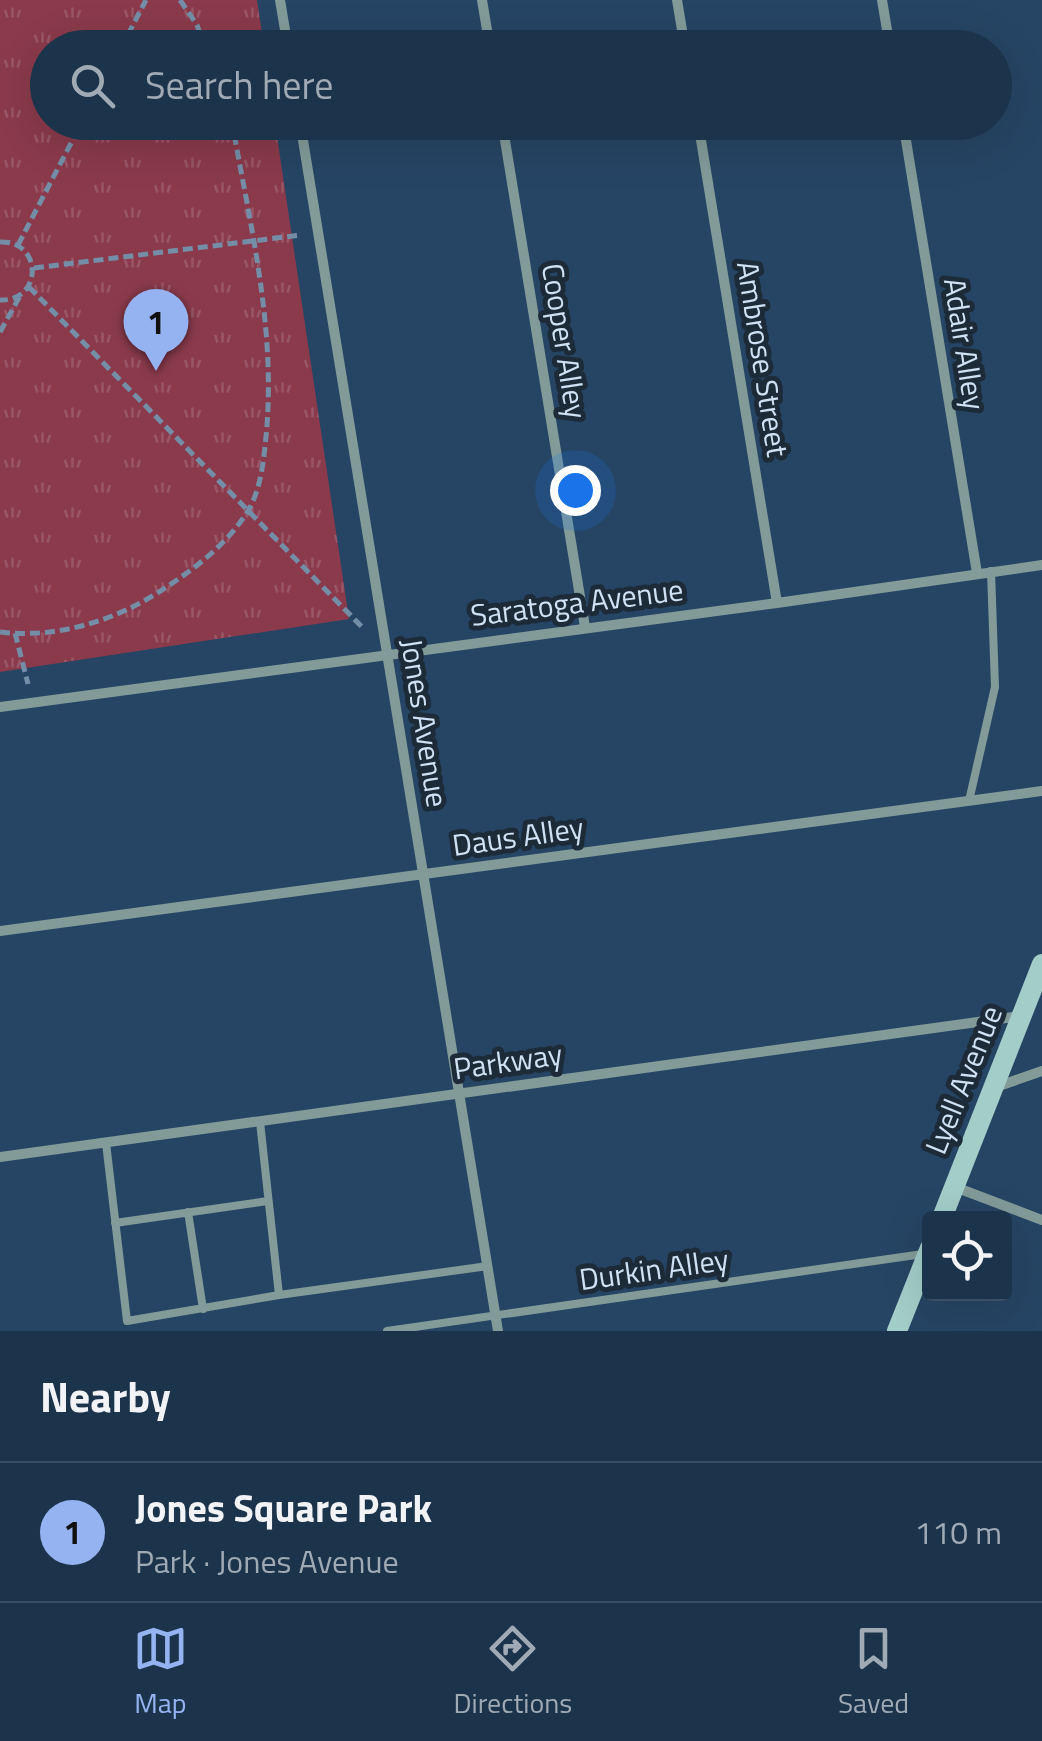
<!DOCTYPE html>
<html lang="en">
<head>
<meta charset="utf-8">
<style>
  :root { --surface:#1c344b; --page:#293f55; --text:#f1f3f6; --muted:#a0aab5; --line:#3a4f63; --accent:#95b2f1 }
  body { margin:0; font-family:"Titillium Web",sans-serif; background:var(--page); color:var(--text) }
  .controls { position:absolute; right:30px; bottom:30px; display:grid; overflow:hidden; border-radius:10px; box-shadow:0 10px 40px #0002 }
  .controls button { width:90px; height:90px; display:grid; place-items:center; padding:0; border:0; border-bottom:2px solid var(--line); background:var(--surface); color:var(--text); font:50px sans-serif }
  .you { position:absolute; left:575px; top:490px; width:35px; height:35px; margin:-25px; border:8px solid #fff; border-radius:50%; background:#1a73e8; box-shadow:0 0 0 15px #1a73e833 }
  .badge { display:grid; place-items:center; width:65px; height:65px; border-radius:50%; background:var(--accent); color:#111; font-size:32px; font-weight:700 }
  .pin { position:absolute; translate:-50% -82px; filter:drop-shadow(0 2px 5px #0008) }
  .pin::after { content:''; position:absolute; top:52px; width:35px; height:30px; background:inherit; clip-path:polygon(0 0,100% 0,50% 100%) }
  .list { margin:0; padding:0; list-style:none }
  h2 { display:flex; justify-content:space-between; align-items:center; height:130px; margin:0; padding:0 40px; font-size:42px }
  h2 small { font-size:32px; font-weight:400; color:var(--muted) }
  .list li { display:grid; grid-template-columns:65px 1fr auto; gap:30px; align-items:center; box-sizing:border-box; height:140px; padding:0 40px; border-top:2px solid var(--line) }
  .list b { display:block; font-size:38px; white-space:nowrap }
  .list p { margin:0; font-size:32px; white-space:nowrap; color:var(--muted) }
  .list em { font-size:32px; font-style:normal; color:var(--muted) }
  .icon { flex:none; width:55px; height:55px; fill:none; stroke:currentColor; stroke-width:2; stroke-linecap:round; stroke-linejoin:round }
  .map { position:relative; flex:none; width:1042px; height:1331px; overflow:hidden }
  .search { position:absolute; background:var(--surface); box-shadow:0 10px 40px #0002; left:30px; right:30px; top:30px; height:110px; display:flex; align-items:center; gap:25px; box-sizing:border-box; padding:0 35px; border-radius:55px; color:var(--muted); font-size:38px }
  .sheet { height:270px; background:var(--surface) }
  nav { display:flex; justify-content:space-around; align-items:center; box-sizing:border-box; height:140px; border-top:2px solid var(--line); background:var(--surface); font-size:28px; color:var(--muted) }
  nav a { display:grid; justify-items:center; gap:5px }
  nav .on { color:var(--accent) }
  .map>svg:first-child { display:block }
</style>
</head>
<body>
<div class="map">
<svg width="1042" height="1331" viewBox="0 0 1042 1331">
  <defs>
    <pattern id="park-tufts" width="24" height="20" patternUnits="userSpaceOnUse" patternTransform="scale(2.5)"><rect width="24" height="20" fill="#8a3a4b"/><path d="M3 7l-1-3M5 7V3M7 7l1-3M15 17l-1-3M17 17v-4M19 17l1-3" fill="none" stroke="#995666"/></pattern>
  </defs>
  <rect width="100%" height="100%" fill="#264564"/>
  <path fill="url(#park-tufts)" d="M0,0H257L264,47L48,48V122L275,123L349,619L0,672Z"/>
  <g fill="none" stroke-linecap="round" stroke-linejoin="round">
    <path stroke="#758ea8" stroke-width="5" stroke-dasharray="10 5" stroke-linecap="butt" d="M180,0L197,25L205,48
      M121,48L146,0
      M0,242C43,240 43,302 0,300
      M18,245L82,122
      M34,268L301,235
      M29,287L364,629
      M0,332L20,296
      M0,632C58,639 118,620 165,588C197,567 227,544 248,511C259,493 263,467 265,446C278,336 251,230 232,122
      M15,633L28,684"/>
    <path stroke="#829b99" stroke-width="8" d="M969,801L995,687L991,571
      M106,1143L127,1321L279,1295L260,1122
      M188,1212L203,1309
      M115,1223L268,1201
      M279,1295L488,1266
      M387,1331L923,1254"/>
    <path stroke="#829b99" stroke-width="10" d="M280,0L288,48
      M482,0L490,48
      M677,0L685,48
      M882,0L890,48
      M300,122L498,1331
      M502,122L585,627
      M698,122L777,603
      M903,122L977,573
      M0,707L777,603L1042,565
      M0,931L1042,791
      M996,1087L1042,1071
      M0,1157L1021,1016
      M955,1187L1042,1220"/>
    <path stroke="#a3cdc9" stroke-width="20" d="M942,1218L1042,964
      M897,1331L930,1248"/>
  </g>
  <g text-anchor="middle" stroke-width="10" stroke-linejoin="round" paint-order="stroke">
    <g font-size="30" fill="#cfe1f4" stroke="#1d2b39">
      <text transform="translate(564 341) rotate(81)" y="10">Cooper Alley</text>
      <text transform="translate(964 344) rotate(81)" y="10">Adair Alley</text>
      <text transform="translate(762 359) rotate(81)" y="10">Ambrose Street</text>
      <text transform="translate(577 603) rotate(-7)" y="10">Saratoga Avenue</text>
      <text transform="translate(424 723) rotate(81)" y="10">Jones Avenue</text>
      <text transform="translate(518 837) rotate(-8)" y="10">Daus Alley</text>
      <text transform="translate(508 1062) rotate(-8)" y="10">Parkway</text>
      <text transform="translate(964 1080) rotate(-68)" y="10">Lyell Avenue</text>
      <text transform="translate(654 1270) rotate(-8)" y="10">Durkin Alley</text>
    </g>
  </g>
</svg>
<div class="controls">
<button><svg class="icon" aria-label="locate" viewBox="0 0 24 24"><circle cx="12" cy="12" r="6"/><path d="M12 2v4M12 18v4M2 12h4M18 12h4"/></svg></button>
</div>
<div class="you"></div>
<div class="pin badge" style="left:156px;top:371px">1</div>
<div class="search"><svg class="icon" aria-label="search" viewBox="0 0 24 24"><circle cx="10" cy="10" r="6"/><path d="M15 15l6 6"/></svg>Search here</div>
</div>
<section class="sheet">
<h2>Nearby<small></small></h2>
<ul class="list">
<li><span class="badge">1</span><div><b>Jones Square Park</b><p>Park · Jones Avenue</p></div><em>110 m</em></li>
</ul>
</section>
<nav>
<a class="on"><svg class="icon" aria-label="map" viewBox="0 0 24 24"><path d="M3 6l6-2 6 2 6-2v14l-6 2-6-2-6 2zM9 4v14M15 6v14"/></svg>Map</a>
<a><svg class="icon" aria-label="directions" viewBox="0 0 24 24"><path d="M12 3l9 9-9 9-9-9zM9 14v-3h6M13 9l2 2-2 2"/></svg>Directions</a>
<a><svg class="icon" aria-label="saved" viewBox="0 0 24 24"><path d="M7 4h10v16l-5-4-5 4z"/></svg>Saved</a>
</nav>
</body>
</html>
